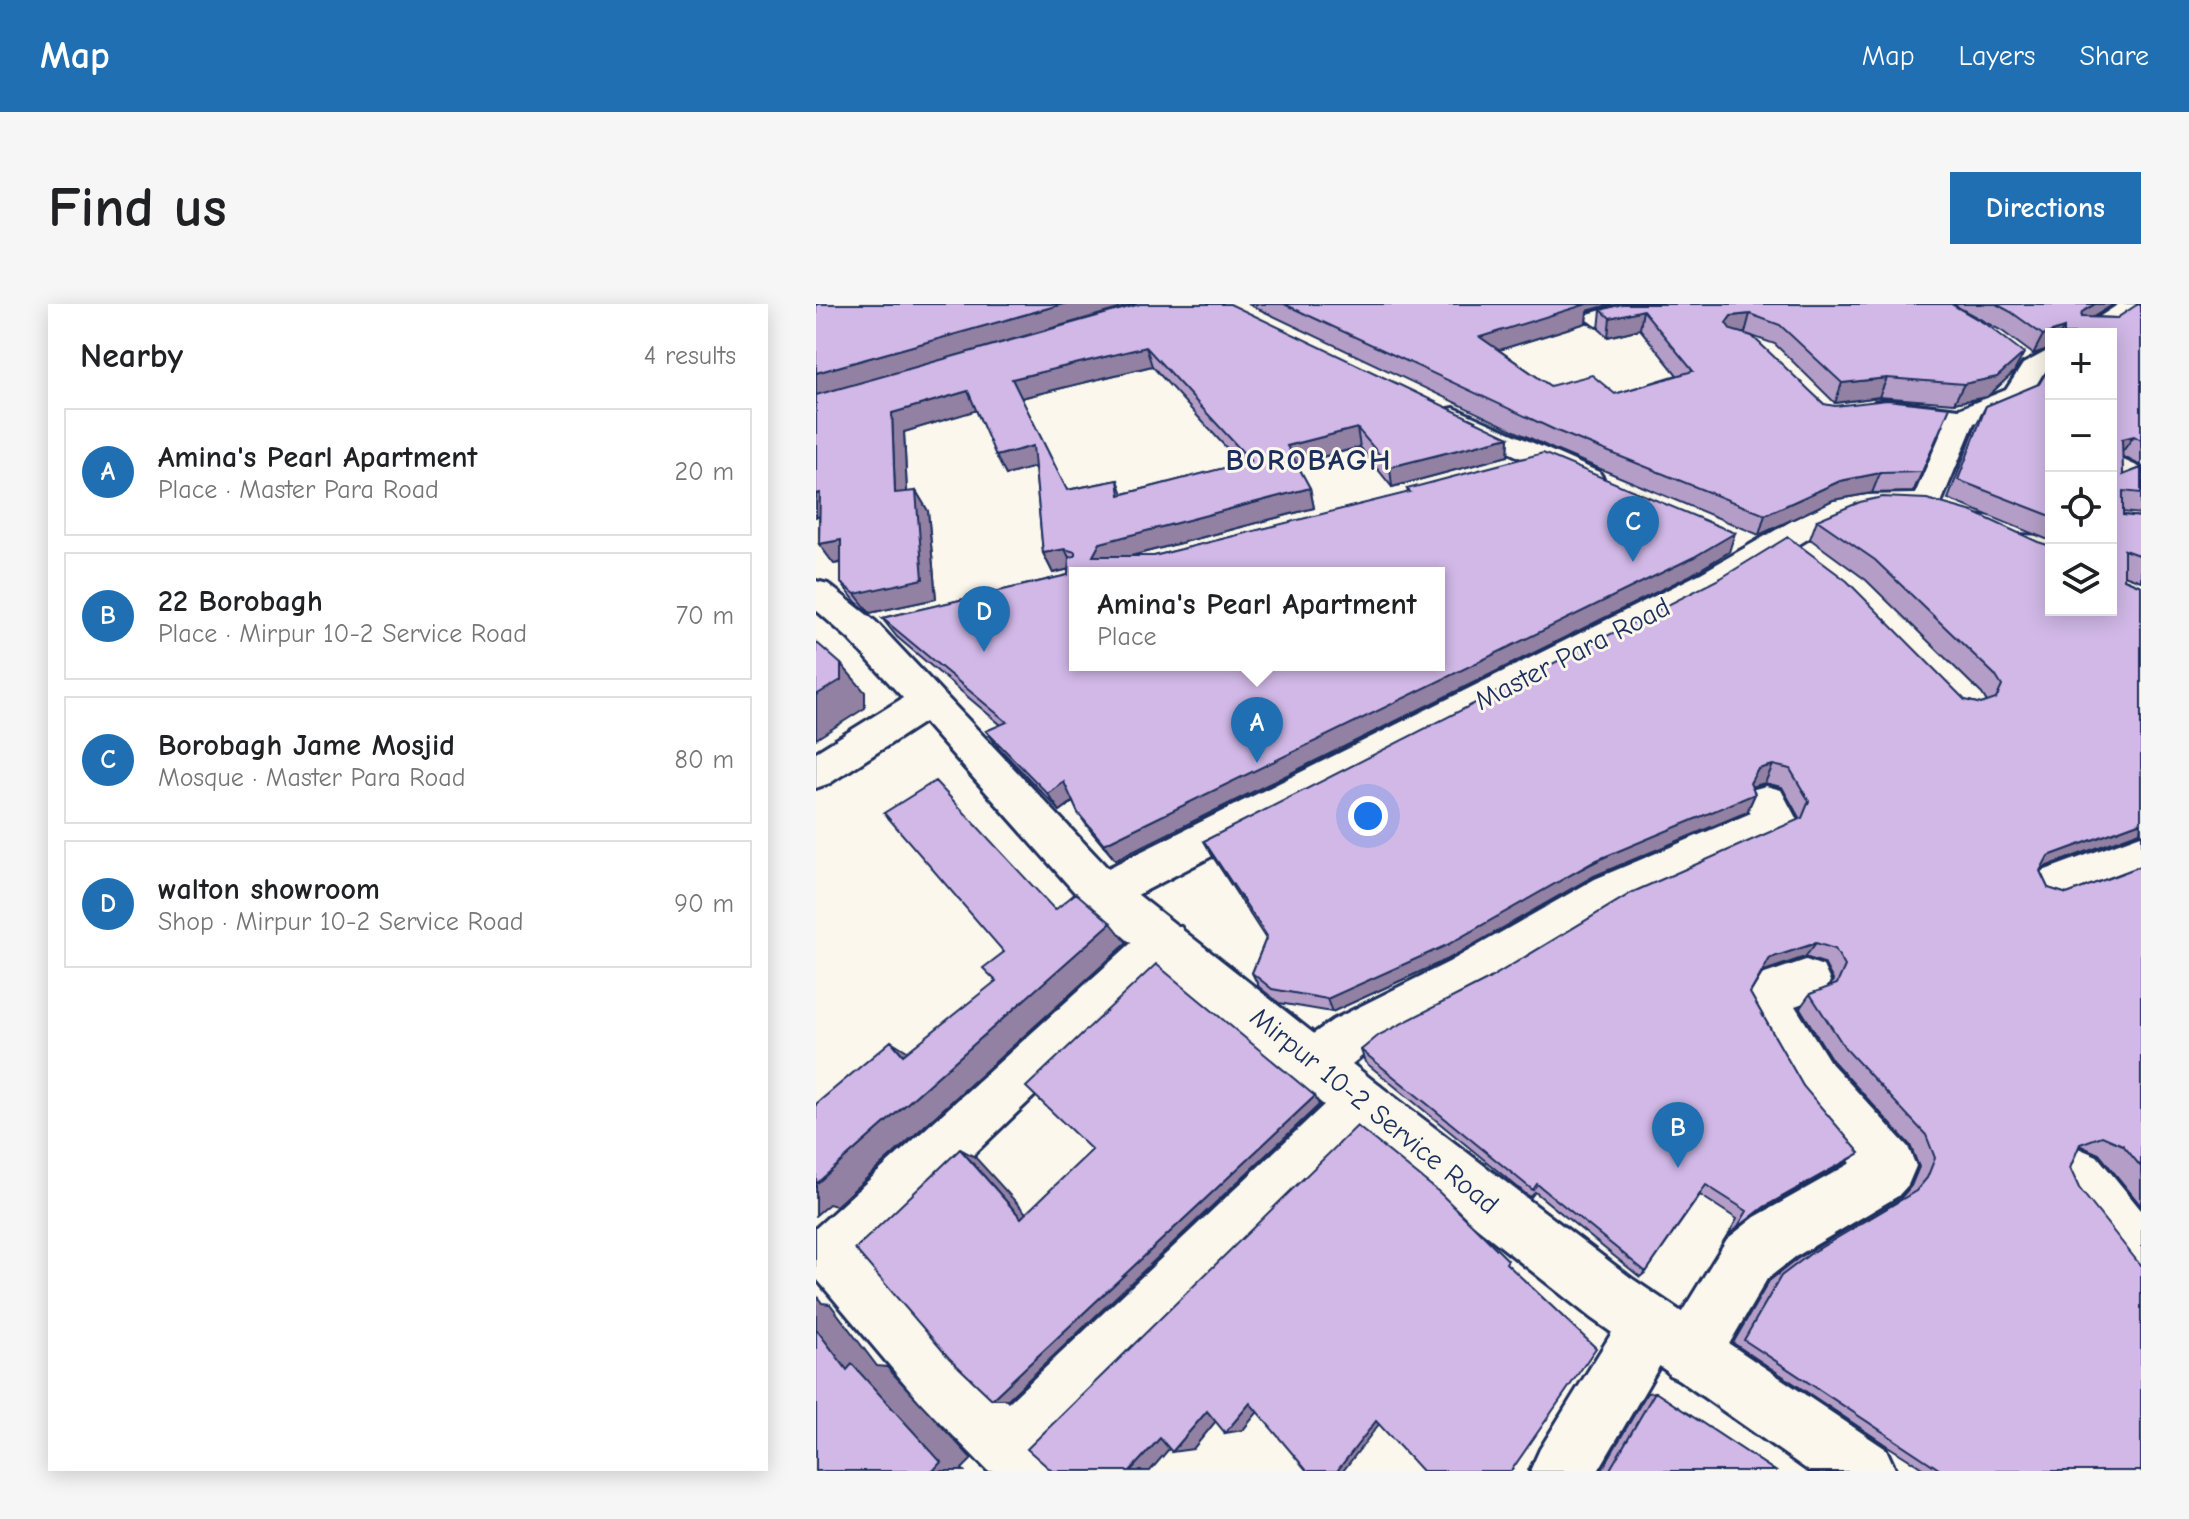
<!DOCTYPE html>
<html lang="en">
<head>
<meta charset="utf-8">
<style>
  :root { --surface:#fff; --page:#f6f6f6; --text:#202124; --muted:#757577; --line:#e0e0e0; --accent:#1f6fb2 }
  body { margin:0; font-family:"Comic Neue",sans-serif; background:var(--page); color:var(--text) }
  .controls { position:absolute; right:24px; top:24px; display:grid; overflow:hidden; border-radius:0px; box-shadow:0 4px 20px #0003 }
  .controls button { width:72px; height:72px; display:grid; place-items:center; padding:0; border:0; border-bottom:2px solid var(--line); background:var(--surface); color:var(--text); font:40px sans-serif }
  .you { position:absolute; left:552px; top:512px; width:28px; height:28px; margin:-20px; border:6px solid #fff; border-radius:50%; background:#1a73e8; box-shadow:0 0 0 12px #1a73e833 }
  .badge { display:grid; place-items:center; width:52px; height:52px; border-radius:50%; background:var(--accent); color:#fff; font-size:26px; font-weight:700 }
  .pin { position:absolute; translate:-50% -66px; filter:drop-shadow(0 2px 4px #0008) }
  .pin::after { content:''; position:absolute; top:42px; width:28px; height:24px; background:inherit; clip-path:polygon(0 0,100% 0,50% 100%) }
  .popup { position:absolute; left:253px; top:263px; width:376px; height:104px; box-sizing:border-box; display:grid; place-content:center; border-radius:0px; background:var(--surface); filter:drop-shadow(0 2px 6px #0005); font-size:26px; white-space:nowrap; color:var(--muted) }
  .popup b { font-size:30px; color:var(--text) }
  .popup::after { content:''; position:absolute; left:50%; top:100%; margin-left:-16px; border:16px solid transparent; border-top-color:var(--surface) }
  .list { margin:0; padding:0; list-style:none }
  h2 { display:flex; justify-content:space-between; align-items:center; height:104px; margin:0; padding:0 32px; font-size:34px }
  h2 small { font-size:26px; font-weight:400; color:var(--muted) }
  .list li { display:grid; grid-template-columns:52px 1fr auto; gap:24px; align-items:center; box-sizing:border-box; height:128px; margin:0 16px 16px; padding:0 16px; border:2px solid var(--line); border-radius:0px }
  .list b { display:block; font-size:30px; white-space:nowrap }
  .list p { margin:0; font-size:26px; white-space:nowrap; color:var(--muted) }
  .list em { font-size:26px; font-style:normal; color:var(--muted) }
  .icon { flex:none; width:44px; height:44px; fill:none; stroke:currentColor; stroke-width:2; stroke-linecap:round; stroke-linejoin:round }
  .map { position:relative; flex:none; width:1325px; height:1167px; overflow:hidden; border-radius:0px }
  header { display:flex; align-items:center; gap:48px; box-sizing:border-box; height:112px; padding:0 40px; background:var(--accent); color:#fff }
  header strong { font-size:38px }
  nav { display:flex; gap:44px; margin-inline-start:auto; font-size:28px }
  .intro { display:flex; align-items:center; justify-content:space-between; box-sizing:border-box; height:192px; padding:0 48px }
  h1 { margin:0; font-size:56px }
  .button { padding:20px 36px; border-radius:0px; background:var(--accent); color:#fff; font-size:28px; font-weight:700 }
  main { display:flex; gap:48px; padding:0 48px }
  aside { flex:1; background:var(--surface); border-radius:0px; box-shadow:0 4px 20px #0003 }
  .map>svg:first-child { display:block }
</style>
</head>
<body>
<header>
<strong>Map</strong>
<nav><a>Map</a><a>Layers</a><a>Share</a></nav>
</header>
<div class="intro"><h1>Find us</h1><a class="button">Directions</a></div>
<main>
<aside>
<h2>Nearby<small>4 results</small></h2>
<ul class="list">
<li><span class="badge">A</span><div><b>Amina's Pearl Apartment</b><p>Place · Master Para Road</p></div><em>20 m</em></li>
<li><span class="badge">B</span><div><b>22 Borobagh</b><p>Place · Mirpur 10-2 Service Road</p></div><em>70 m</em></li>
<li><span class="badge">C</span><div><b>Borobagh Jame Mosjid</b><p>Mosque · Master Para Road</p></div><em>80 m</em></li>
<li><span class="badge">D</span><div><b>walton showroom</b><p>Shop · Mirpur 10-2 Service Road</p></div><em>90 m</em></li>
</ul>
</aside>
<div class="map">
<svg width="1325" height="1167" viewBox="0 0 1325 1167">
  <rect width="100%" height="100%" fill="#fbf7ec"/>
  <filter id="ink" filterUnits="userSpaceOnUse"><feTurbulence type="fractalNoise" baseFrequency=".0125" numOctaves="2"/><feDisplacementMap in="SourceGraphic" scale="16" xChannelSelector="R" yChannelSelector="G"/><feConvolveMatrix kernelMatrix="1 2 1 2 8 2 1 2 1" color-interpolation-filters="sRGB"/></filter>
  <g filter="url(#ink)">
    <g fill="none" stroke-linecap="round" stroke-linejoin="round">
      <defs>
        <path id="street" d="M807,0H846L843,5L781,22L769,15L772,10Z
          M1303,0H1325V8L1288,30H1257Z
          M1235,45V65L1226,71L1210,98L1158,119L1122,206L1028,213L909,285L302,601L286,607L270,601L264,588L270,575L885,269L1007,199L1047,191L1099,190L1129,120L1059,110L1055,104L1059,98L1069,96L1143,105L1190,86L1207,60Z
          M638,104L783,168L787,174L783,180H761L628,118L624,112L628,106Z
          M1303,154L1325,164V186L1309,180L1306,185L1295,188V156Z
          M1235,209V229L1157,227L1152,220L1157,213Z
          M950,482L965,486L981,516L975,528L811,601L667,688L551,748L516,776L498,783L480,776L473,759L480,742L517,716L633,658L779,575L935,509L929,498L935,486Z
          M1325,531V567L1232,603L1216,597L1210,584L1216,571Z
          M349,617L365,623L372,637L365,651L54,950L148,1058L192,1099L528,782L546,775L564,782L572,800L564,818L237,1142L249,1167H172L106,1100L0,974V924L333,623Z
          M990,656L1007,662L1014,677L1007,692L979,702L1014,758L1092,843L1100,862L1092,881L1082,892L979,953L951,975L895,1071L874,1080L853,1071L847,1056L782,1167H714L724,1145L813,1001L834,993L855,1001L861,1016L911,935L939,913L1035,859L978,792L928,701L946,671Z
          M1262,844L1281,852L1325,906V978L1305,970L1243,890L1235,871L1243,852Z"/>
        <path id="secondary" d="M0,277L12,280L59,317L302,575L564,782L815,974L1070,1145L1080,1167H993L775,1014L528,818L270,601L108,418L14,479L0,484V448L87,394L33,335L0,306Z"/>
      </defs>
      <use href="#street" stroke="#1b2f5e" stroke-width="6"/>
      <use href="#secondary" stroke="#1b2f5e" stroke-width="6"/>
      <use href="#street" fill="#fbf7ec" fill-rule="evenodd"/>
      <use href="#secondary" fill="#fbf7ec" fill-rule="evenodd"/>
    </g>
    <path fill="#b49ec7" stroke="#1b2f5e" stroke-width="2" fill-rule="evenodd" d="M324,0L693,133L692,152L576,183L544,143L481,160L494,184L498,204L315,252H338L592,189L591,185L913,248L873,272L299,556L274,526L262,509L257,498L244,507L184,445L170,427L185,421L81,333L66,314L252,271V265L237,269L227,249L219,163L190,171L160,106L88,128L91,188L100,187L112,207L120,295L54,309L40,298L25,279V259L18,260L3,240V212L114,59ZM336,62L425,160L307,190L302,176L251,186L205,94Z
      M432,0H796L771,7L770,19L683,46L734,82L799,90L861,71L824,25L792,33L783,25L785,6L1135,0L1198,68L1171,93L1138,99L1063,93L1019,99L959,40L927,29L1008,100L1106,168L1097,188L1056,189L1017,196L943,231L739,146Z
      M1136,0H1298L1278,13L1301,14L1325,0V162L1306,152L1307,171L1325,164V210L1307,208V211L1325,213V277L1308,271V275L1325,282V530L1324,528L1225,564L1224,567L1232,584L1251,590L1325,562V902L1283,850L1263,841L1254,864L1325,1167H1111L1070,1141L917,1039L953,977L981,955L1084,895L1095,882L1103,863L1094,841L1016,756L984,704L994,690L1014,683L1017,676L1008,659L989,653L947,668L934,689L1030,858L943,908L912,931L921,915L884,891L830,968L824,973L719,888L715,893L711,891L549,758L545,746L984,515L966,483L949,479L935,483L939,490L931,508L778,572L632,655L516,708L463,699L443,683L436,669L450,635L397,553L388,537L1149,396L1165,400L1171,398L1166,390L1050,276L994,235L1001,216L1295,306V30H1235L1217,50L1186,27Z
      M1235,60V237L1132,195L1160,121L1170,102L1223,80Z
      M839,1088L959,1167H785L831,1089Z"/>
    <path fill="#9281a2" stroke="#1b2f5e" stroke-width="2" d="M247,0H320L0,92V69Z
      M768,0H796L771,7L770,19L664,52V33Z
      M1279,0H1298L1255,27L1266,8Z
      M827,6L824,25L792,33L794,14Z
      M934,10L929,29L911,31L910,19L915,12Z
      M1248,24L1244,30H1235V44L1217,50L1227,31Z
      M330,43L336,62L205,94L196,75Z
      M1208,49L1198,68L1171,93L1138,99L1148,80Z
      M1071,74L1063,93L1019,99L1026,79Z
      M152,87L162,106L88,128L92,209L79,189L76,109Z
      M541,124L544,143L475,161L471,142Z
      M1318,132L1304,151L1306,135Z
      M693,133L692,152L576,183L574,163Z
      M217,142L226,161L190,171L180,152Z
      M1064,169L1056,189L1017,196L943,231L949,211L1024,177Z
      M494,184L498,204L292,258L277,252L284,239Z
      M100,187L112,207L120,295L54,309L39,290Z
      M4,189L18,209L0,213V190Z
      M919,229L913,248L873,272L299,556L288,540Z
      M25,236L39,255L18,260L3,240Z
      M249,245L258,264L237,269L227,249Z
      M25,360L49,388V404L0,435V391Z
      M957,461L949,479L934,483L939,490L931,508L778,572L632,655L516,708L511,695L934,479L942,465Z
      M248,478L260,495L244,507L232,490Z
      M1325,518L1324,528L1215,568L1232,552Z
      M295,619L311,639L20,902L13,900L0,911V880Z
      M1000,639L989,653L945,668L954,654Z
      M75,737L101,753L87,751Z
      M499,792L503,801L192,1095H176Z
      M144,845L159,853L219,919L205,914Z
      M1044,849L1030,858L938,910L948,903Z
      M0,991L6,999L14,1000L61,1062L71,1063L156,1155L146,1165L148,1167H117L31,1066L0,1025Z
      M434,1099H449L427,1126L409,1129Z
      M409,1106L377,1145L356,1148L391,1107Z
      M567,1115L527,1167H521L560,1117Z
      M365,1131L334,1167H314L344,1134Z"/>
    <path fill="#d1b8e7" stroke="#1b2f5e" stroke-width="2" fill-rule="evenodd" d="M0,0H247L0,69Z
      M324,0H414L693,133L574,163L541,124L471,142L494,184L284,239L277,252H338L594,188L591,185L727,149L919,229L878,253L288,540L262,509L248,478L232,490L170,427L191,418L66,314L252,271L253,253L259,252V248L249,245L227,249L217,142L180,152L152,87L76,109L79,189L100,187L107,275L39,290L25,279V236L3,240L4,189L0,190V91ZM330,43L435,157L304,191L302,176L251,186L196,75ZM259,269H623V361H259Z
      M468,0H771L664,33L734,82L776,71L799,90L877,67L827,6L794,14L785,6L806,0H1135L1173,22L1208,49L1181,73L1148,80L1071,74L1026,79L964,21L934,10L915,12L910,19L915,26L936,32L1008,100L1019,102L1071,96L1134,103L1106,168L1064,169L1024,177L949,211L741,127Z
      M1180,0H1279L1266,8L1265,13L1301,14L1322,0H1325V136L1318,132L1306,135L1307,171L1325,164V189L1307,187V211L1325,213V252L1308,246V275L1325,282V518L1232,552L1224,567L1232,584L1251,590L1325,562V863L1307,841L1286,832L1264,840L1254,864L1263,884L1325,962V1167H1126L928,1036L965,972L994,950L1100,887L1111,874L1119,854L1110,831L1029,744L994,690L1021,680L1029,662L1019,645L1000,639L954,654L934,689L987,782L1044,849L948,903L921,924L931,907L890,881L830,968L721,880L717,886L713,883L545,746L563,731L669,677L817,588L986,514L993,497L974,465L957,461L942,465L934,479L939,490L781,556L631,641L511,695L456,685L436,669L451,632L388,537L905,274L972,233L1031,277L1149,396L1165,400L1180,395L1186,382L1179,371L1059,256L1001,216L1044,198L1066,193L1111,195L1157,208L1222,238L1235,242V306H1295V30H1248V24L1227,31L1195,8Z
      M1235,60V212L1142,176L1170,102L1223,80Z
      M0,338L25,360V376L0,391Z
      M119,477L239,606L260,589L295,619L0,880V800L75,737L87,751L180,677L167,664L188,648L68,509Z
      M340,660L499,792L176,1095L133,1054L39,945L144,845L205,914L276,846L210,783Z
      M541,822L623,888L692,956L690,959L780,1044L695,1167H606L560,1117L521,1167H491L434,1099L409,1129L391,1107L356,1148L344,1134L314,1167H236L211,1145Z
      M0,1025L31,1066L36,1060L125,1158L117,1167H0Z
      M839,1088L959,1167H793Z"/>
  </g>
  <g text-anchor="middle" stroke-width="6" stroke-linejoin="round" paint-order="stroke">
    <g font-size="28" fill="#1b2f5e" stroke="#fbf7ec">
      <text transform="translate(756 349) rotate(-27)" y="10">Master Para Road</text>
      <text transform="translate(559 806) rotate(39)" y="10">Mirpur 10-2 Service Road</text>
    </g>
    <g font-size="30" font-weight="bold" letter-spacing="2" fill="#1b2f5e" stroke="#fbf7ec">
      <text x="493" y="166">BOROBAGH</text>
    </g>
  </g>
</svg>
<div class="controls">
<button>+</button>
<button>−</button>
<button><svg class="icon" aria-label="locate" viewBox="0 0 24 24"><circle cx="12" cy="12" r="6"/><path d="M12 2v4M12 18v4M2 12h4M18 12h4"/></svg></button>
<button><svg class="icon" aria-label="layers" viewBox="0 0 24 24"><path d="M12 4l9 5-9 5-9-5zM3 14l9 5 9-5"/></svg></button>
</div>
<div class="you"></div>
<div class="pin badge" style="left:441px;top:459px">A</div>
<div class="popup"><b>Amina's Pearl Apartment</b>Place</div>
<div class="pin badge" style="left:862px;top:864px">B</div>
<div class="pin badge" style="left:817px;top:258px">C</div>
<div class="pin badge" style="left:168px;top:348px">D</div>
</div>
</main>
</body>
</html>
